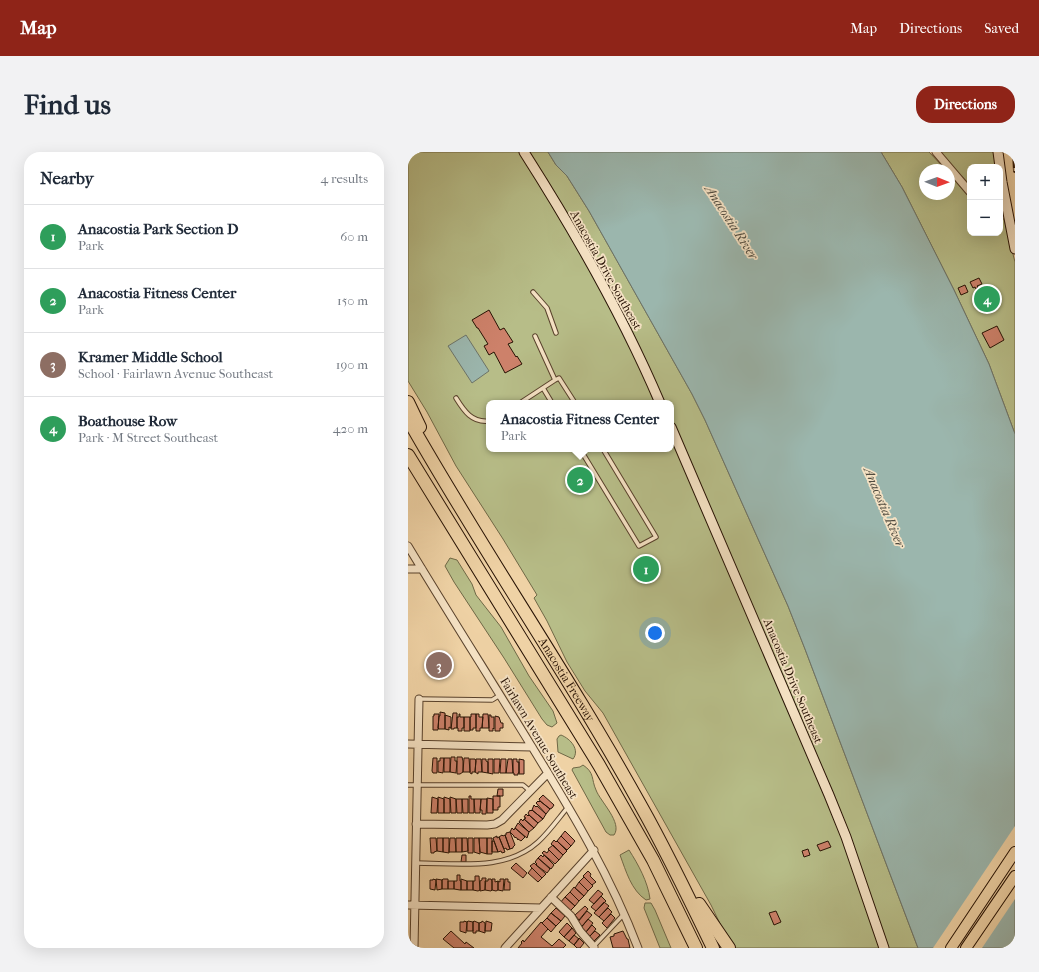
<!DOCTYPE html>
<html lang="en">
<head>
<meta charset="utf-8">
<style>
  :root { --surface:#fff; --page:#f2f2f3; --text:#1f2937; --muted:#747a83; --line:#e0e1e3; --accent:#8f2418 }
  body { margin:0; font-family:"IM FELL French Canon",serif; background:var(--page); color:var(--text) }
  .controls { position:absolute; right:12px; top:12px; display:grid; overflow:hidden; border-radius:8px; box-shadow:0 4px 16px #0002 }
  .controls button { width:36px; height:36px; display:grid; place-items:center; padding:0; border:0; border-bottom:1px solid var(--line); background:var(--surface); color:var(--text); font:20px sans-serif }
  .compass { position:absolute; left:511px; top:12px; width:36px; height:36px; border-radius:50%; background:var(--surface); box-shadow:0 4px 16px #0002; rotate:91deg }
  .you { position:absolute; left:247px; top:481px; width:14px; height:14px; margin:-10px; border:3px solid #fff; border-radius:50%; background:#1a73e8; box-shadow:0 0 0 6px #1a73e833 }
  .badge { display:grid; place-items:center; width:26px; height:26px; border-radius:50%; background:var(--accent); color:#fff; font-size:13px; font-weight:700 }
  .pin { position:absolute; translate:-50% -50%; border:2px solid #fff; box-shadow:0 1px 4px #0006 }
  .popup { position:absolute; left:78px; top:248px; width:188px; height:52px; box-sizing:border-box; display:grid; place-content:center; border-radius:8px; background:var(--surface); filter:drop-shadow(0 1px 3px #0005); font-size:13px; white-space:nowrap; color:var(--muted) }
  .popup b { font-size:15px; color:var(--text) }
  .popup::after { content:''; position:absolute; left:50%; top:100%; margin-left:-8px; border:8px solid transparent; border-top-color:var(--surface) }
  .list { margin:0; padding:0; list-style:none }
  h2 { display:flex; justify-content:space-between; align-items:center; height:52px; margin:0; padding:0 16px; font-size:17px }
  h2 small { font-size:13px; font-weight:400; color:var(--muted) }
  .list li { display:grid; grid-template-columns:26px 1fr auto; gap:12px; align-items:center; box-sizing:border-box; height:64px; padding:0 16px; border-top:1px solid var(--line) }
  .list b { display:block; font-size:15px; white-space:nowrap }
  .list p { margin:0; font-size:13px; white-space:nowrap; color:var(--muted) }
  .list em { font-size:13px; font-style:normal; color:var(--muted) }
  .map { position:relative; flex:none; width:607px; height:796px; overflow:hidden; border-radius:16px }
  header { display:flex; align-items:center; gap:24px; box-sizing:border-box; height:56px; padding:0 20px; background:var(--accent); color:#fff }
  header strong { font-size:19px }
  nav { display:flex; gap:22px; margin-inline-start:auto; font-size:14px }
  .intro { display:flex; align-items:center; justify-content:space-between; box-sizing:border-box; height:96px; padding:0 24px }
  h1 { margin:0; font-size:28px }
  .button { padding:10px 18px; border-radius:16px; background:var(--accent); color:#fff; font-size:14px; font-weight:700 }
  main { display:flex; gap:24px; padding:0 24px }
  aside { flex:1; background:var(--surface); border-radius:16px; box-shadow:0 4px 16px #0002 }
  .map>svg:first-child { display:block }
</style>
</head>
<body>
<header>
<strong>Map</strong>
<nav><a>Map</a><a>Directions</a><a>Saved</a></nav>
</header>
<div class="intro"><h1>Find us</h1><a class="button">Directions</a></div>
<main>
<aside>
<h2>Nearby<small>4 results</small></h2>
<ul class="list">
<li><span class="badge" style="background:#2e9e5b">1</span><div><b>Anacostia Park Section D</b><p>Park</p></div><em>60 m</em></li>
<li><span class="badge" style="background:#2e9e5b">2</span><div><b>Anacostia Fitness Center</b><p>Park</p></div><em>150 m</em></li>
<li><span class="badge" style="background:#8d6e63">3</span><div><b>Kramer Middle School</b><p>School · Fairlawn Avenue Southeast</p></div><em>190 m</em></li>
<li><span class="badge" style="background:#2e9e5b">4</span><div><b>Boathouse Row</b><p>Park · M Street Southeast</p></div><em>420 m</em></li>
</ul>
</aside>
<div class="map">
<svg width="607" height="796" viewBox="0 0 607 796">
  <rect width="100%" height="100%" fill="#efd2a5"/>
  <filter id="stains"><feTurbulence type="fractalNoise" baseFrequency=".005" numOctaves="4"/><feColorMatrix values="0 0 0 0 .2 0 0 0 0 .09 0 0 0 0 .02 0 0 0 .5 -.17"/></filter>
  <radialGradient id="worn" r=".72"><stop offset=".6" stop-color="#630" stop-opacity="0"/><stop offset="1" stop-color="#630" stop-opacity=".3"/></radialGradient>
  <path fill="#b7bd88" stroke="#6f6846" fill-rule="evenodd" d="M0,0H140L148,13L159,24L181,59L284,242L297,268L380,454L397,497L510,796H326L320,788L303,753L195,561L177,539L159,510L139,469L126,446L129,443L95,387L48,314L19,260L0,229ZM81,251H263V297H81Z
    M473,0H521L538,18H517V42H541V22L562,46V81H592V66L596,67L607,110V282L581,212L546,138L494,35Z
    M531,0H587L588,15H562V33Z
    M42,406L49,408L64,432L68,443L93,475L121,524L145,559L149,571L144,575L139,573L134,567L96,506L46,430L37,414Z
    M153,583C163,587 172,598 165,607L150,600L149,587L151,584Z
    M175,613C187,621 183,627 188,638C192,649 215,671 206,683H202L198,680L164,618L165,616L172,615Z
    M221,698C230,712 240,730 242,747L238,748C223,738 218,719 212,703Z
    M237,751H243L247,758L263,796H252L236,756Z"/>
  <path fill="#9bb6ad" stroke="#6d7469" d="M140,0H473L494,35L546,138L581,212L607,282V796H510L397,497L380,454L297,268L284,242L181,59L159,24L148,13Z
    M58,183L81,219L64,231L40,194Z"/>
  <path fill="#efd2a5" d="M607,674V747L574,796H525Z"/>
  <path fill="#cd816a" stroke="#271204" d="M571,126L574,132L569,134L570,135L568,137L567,135L565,136L562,130Z
    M557,133L560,140L553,143L550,136Z
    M81,158L92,178L96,176L105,190L100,192L108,205L109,204L114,212L97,221L86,200L81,203L76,194L80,192L70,176H69L64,168Z
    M589,174L596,188L582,196L574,181Z
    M32,560L37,561V577H31L30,576L31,564H32Z
    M45,561H49V576H46V577H43Z
    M26,562H31L30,578H25V564H26Z
    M51,562H52V565H56V576H54V579H50V576H49V565H51Z
    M63,562H68V576H65V578H62V565H63Z
    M68,562H71V565H75L74,576H72V579H68Z
    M75,562H80L81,576H74Z
    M37,563L43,565V576L41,575V578L37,577Z
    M81,563H83V565H86V577L85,576V579H81Z
    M87,564L91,565L93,571H95V576H92V579H87Z
    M56,565H62V579H56Z
    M43,605H47V609H49L48,621L42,620Z
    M49,605H54L55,609V620L52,622H49Z
    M25,606H29V621H25L24,619Z
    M32,606H36L35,621L30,620V609H32Z
    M36,606H42V620H36Z
    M56,606H61L62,620H55Z
    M62,607H67L68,609L67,620H64V622L62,621Z
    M68,607H73L74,620H70V622L67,620Z
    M74,607H78V609L80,610V621L74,620Z
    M80,607H85V622L80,621Z
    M86,607H92L91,621H86Z
    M93,607H98V621H92Z
    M100,607H104L105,621H98Z
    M105,607H109V610H111V621H110V623H106V621H105Z
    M111,607L116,608V622H111Z
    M90,637H95V644H89Z
    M135,643L146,653L144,656L142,657L132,649L131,647Z
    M61,644H63V647H66V661H61Z
    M85,644H92V655H90V658H85Z
    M24,645L30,647L29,661H23Z
    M30,645L36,647V661H30Z
    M36,645L42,647V661H36Z
    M42,645L48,647V661H43Z
    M79,646L85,647V661H79Z
    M48,647H54V661H49Z
    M54,647H60V661H55Z
    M66,647H73L72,661H67Z
    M73,647H79L78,662H74V658H72Z
    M130,649L131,650L132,649L142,657L138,662L128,651Z
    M126,653L128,655L129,654L138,662L135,667L124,658Z
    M122,658L123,659L124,658L135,667L130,671L121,663L120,661Z
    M118,662L120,664L121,663L130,671L126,676L116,667L118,666L116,665Z
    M113,667L115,669L116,667L126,676L121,680L111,670Z
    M110,671L121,680L119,686L107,676Z
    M104,676L106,678L107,676L117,685L113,689L110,687V688L109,686L106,685V684L102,680Z
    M157,679L167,689L163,694L153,684Z
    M102,680L107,693L105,695V696L102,697L97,683H98V681Z
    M94,683L95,684L97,683L102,697L99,698L98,696L96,697L91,685Z
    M89,684V686L91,685L97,700L94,701L93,699L90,700L85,686Z
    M153,684L163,694L159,698L149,689Z
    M22,686H28L29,699L26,700V701H23Z
    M29,686H35V700L29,699Z
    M35,686H41V701L35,700Z
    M42,686H47L48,700H41Z
    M48,686H54V700H48Z
    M54,686H59L60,699L54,700Z
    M60,686H65V701H60Z
    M66,686H71L72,702L66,700Z
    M71,686H79V702L72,700Z
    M79,686H84V702H79Z
    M146,688L148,690L149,689L159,699L155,703L143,692Z
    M84,689H86L90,700H84Z
    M420,689L423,695L412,699L409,693Z
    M145,693L155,703L151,708L140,697Z
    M400,697L402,703L396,705L394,699Z
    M141,698L151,708L147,712L134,701L136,699L139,701Z
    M54,703H58V710H53Z
    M133,703L135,705L136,703L146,713L143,717L130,706Z
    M130,706L142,717L139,721L128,713L129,712L127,710Z
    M108,711L119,721L115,726L103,716Z
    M126,711L138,722L134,726L122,714Z
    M124,716L134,726L130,730L120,721Z
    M180,719L183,722L182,724L188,730L184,733L175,724Z
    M49,723H52V729H53V738H52L46,737V729H49Z
    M67,724H71L72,738L70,739L65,738V729H67Z
    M176,725L185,734L180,739L171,730Z
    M74,726H78L77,738L72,739V729L74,728Z
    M25,727L28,728L27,738L22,737V728H25Z
    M28,727L34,728V737L29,738Z
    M35,727H40V737H34V728Z
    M53,727L59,729V738H53Z
    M80,727H83L84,729V738L83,739L77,738V729H80Z
    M84,727H87V730L90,729V738L88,739L84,738Z
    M92,727H96L95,739L90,738V729L92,730Z
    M97,727H100V730H102V738H96Z
    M40,729H46V737H40Z
    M59,729H65V738H59Z
    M171,730L180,739L176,744L167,736Z
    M166,735L176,744L171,749L162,740Z
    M190,738L195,742L186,752L181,748Z
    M162,740L171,749L167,754L157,745Z
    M193,744L198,749L188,759L183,755Z
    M157,745L167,754L162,759L152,751Z
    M196,750L201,754L191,765L186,761Z
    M177,754L180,757L171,768L167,763Z
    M148,756L157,764L153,769L143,761Z
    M200,756L204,760L196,769L191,765Z
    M179,759L184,763L174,774L170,770Z
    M368,759L373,770L366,773L361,761Z
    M143,761L153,769L148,774L139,766Z
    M203,762L207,766L199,776L194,771Z
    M139,766L148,774L143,780L134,771Z
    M180,767L185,771L178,780L173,776Z
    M56,769L59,770L58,781L52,779V770H56Z
    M60,769L65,770V779H59V770Z
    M66,769L71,771V779H68V781H65V770Z
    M74,769L77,771V781L71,779V771L74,770Z
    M78,769L84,771L83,779H77Z
    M133,770L140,777L133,785L144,794L151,787L158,793L155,796H110L114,791L113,790L115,788L116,790Z
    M159,771L164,776L156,785L151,780Z
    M184,773L188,777L182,784L178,780Z
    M164,776L168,781L161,789L156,785Z
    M43,779L57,792L58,790L66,796H46L35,787Z
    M187,779L192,783L186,789L181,785Z
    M215,779L219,787H220L222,796H205L202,785L206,784V782Z
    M166,783L171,787L166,793L161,789Z
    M171,786L176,791L172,796H169L166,793Z"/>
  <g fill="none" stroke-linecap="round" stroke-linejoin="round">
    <defs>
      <path id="lane" d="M125,140L139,156L148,181
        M147,228L151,226L167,251
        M135,236L144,251
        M48,246C56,259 64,271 81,269
        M112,251L147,228L127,184
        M172,297L231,394L248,385L195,297
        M11,547L84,548L92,543
        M0,633H115L122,639
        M7,711C49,711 97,720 130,690C141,680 150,667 160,655
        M185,795L216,762"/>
      <path id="street" d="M528,0L562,40
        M0,394C41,462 83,528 124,595C164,660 203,725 230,796
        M0,417H14
        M0,592L124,595
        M8,672L79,673L87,672L94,668L140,621
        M143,745L163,764L172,779L186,795
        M0,753L133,756
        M6,796L11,547
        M97,796L186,698"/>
      <path id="secondary" d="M116,0C167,80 215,164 252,251
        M590,0L594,30L607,97
        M263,275L421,643L438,685L476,796"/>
      <path id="primary" d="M543,796L607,700
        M558,796L607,724"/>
      <g id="highway">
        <path d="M0,250L12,275"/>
        <path id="s1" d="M0,267C74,398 160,522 233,654C259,700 282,748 305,796"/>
        <path d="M0,303L191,613L245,708L288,796"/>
        <path d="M291,752L321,796"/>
      </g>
    </defs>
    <use href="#lane" stroke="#59422c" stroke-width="5.5"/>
    <use href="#street" stroke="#59422c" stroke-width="9"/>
    <use href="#secondary" stroke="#271204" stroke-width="11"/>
    <use href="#primary" stroke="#271204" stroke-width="12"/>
    <use href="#highway" stroke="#271204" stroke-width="14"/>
    <use href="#lane" stroke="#f5e2c4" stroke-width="3.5"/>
    <use href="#street" stroke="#f5e2c4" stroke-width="7"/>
    <use href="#secondary" stroke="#f5e2c4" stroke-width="9"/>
    <use href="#primary" stroke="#efd2a5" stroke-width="10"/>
    <use href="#highway" stroke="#efd2a5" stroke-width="12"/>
    <defs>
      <path id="rail" d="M606,0L607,19"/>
    </defs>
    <use href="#rail" stroke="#271204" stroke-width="4"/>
    <use href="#rail" stroke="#f5e2c4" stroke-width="2.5" stroke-dasharray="8" stroke-linecap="butt"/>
  </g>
  <g text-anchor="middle" stroke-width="3.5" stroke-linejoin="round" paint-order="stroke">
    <g font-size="12" fill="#271204" stroke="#f5e2c4">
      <text transform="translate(198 118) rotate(61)" y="4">Anacostia Drive Southeast</text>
      <text dy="4" stroke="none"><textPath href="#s1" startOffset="305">Anacostia Freeway</textPath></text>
      <text transform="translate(385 529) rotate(67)" y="4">Anacostia Drive Southeast</text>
      <text transform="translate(131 586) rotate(59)" y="4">Fairlawn Avenue Southeast</text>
    </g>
    <g font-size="13" font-style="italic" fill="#504b3f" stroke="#f5e2c4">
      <text transform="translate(324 70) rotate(57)" y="5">Anacostia River</text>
      <text transform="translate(477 355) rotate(67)" y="5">Anacostia River</text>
    </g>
  </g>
  <rect width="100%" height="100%" filter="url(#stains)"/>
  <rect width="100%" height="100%" fill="url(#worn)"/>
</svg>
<div class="controls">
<button>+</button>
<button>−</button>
</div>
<svg class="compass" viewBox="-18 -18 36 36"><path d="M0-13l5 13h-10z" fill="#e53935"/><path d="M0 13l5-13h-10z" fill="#747a83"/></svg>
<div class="you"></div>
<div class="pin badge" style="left:238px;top:417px;background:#2e9e5b">1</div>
<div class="pin badge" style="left:172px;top:328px;background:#2e9e5b">2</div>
<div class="popup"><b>Anacostia Fitness Center</b>Park</div>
<div class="pin badge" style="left:31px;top:513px;background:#8d6e63">3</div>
<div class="pin badge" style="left:579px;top:147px;background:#2e9e5b">4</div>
</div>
</main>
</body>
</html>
